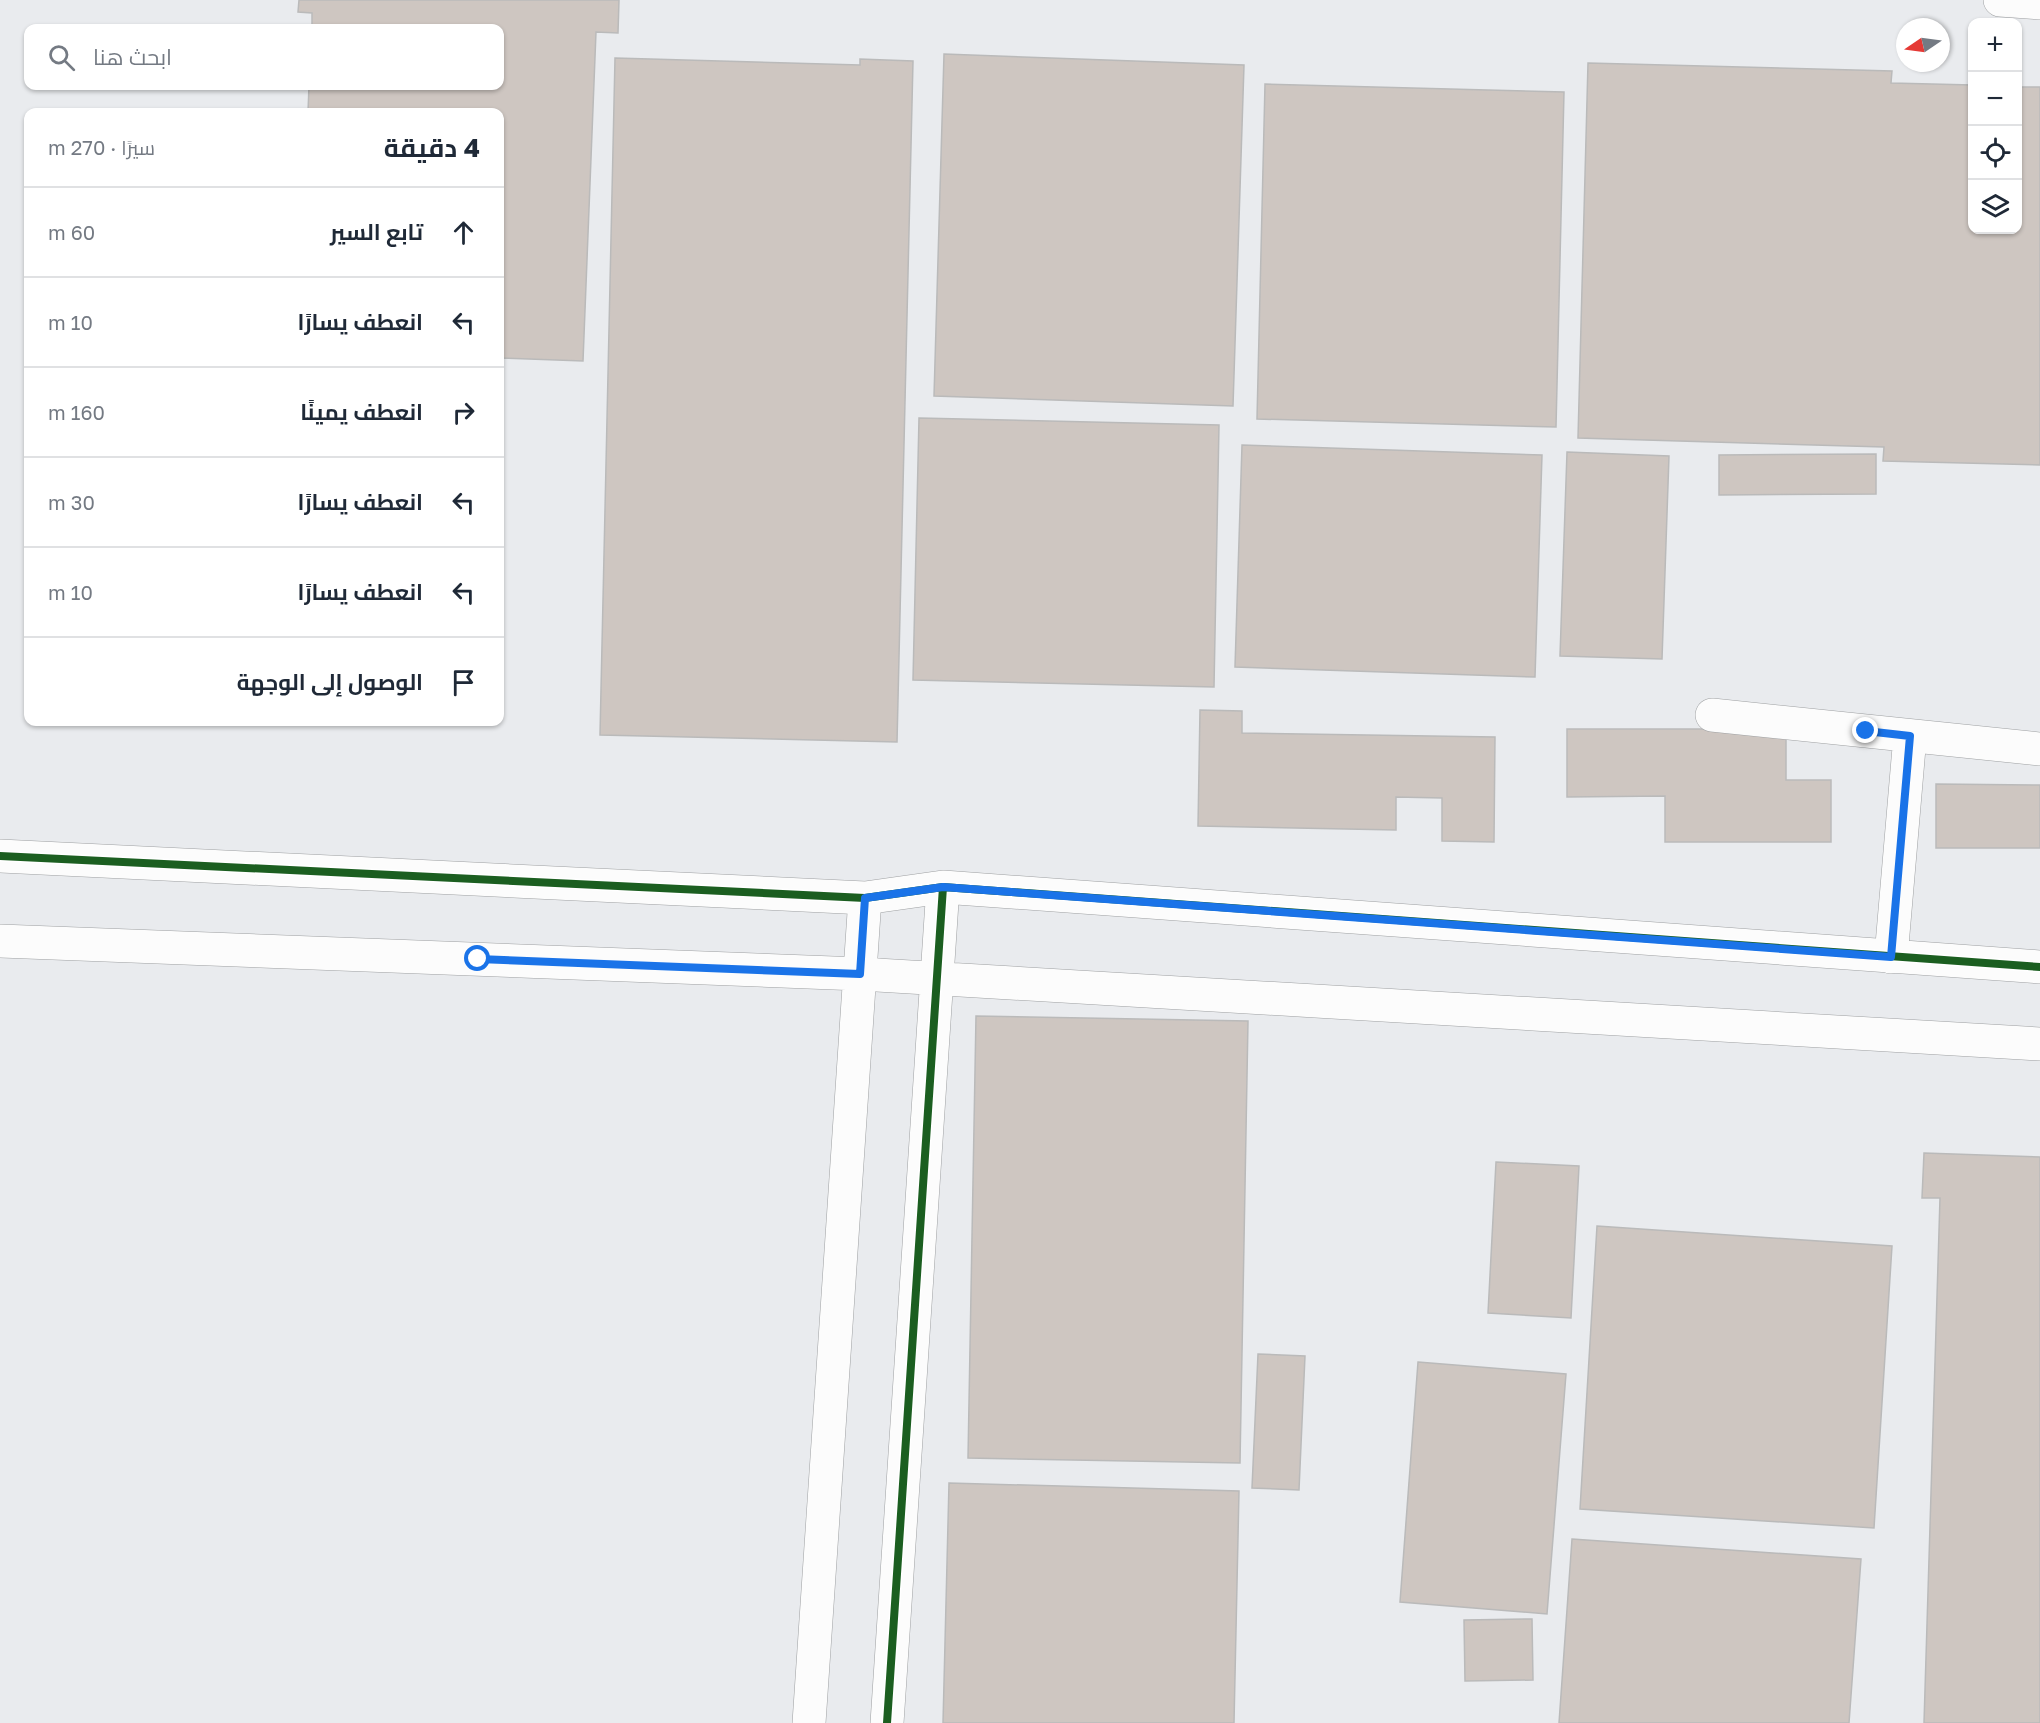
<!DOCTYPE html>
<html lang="ar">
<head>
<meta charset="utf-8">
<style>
  :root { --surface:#fff; --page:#f6f6f7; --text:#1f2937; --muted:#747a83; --line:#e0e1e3 }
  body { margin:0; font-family:"Golos Text",Cairo,sans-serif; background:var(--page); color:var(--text); direction:rtl }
  .controls { position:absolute; right:18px; top:18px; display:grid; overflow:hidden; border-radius:12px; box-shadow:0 2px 4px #0004 }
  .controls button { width:54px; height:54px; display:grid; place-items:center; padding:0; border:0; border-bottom:2px solid var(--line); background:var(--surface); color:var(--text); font:30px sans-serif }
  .compass { position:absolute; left:1896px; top:18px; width:54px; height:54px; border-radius:50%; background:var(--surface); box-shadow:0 2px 4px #0004; rotate:257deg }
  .stop { position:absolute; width:18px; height:18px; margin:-14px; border:4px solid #1a73e8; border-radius:50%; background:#fff }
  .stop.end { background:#1a73e8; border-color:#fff; box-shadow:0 2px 6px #0008 }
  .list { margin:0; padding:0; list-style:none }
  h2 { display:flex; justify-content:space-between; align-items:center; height:78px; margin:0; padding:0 24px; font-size:26px }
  h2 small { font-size:20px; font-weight:400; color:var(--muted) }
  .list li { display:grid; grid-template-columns:39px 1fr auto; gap:18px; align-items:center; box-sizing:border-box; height:90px; padding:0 24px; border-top:2px solid var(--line) }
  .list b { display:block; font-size:22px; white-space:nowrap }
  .list em { font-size:20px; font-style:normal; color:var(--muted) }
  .icon { flex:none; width:33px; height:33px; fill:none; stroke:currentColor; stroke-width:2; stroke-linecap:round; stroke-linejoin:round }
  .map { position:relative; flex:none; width:2040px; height:1723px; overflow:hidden; direction:ltr }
  .search { position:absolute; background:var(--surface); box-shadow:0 2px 4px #0004; left:24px; top:24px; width:480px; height:66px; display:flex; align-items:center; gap:15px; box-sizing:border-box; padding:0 21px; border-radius:12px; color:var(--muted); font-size:22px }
  .panel { position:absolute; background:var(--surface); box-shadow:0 2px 4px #0004; left:24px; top:108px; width:480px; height:618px; border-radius:12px; direction:rtl }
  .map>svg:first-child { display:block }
</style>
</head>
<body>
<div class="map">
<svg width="2040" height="1723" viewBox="0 0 2040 1723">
  <rect width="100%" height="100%" fill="#e9ebee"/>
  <path fill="#cec6c1" stroke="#bababa" stroke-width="1.5" d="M299,0H619L618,33L596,32L583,361L500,358V112H308L309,86H500V28H312V13L298,12Z
    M944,54L1244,65L1233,406L934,396Z
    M615,58L860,65V59L913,61L897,742L600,735Z
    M1588,63L1892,71L1891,83L1972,85V230H2018V87H2040V465L1883,461L1884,447L1578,438Z
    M1265,84L1564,92L1556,427L1257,419Z
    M919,418L1219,425L1214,687L913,680Z
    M1242,445L1542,455L1535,677L1235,667Z
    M1567,452L1669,456L1662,659L1560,656Z
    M1876,454V494L1719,495V455Z
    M1200,710L1242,711V733L1495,737L1494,842L1442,841V798L1396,797V830L1198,826Z
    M1567,729H1786V780H1831V842H1665V796L1567,797Z
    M1936,784L2040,785V848H1936Z
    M976,1016L1248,1021L1240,1463L968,1458Z
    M1924,1153L2040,1157V1723H1924L1940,1198H1922Z
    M1496,1162L1579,1166L1571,1318L1488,1313Z
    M1597,1226L1892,1246L1874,1528L1580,1509Z
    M1258,1354L1305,1356L1299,1490L1252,1488Z
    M1418,1362L1566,1374L1547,1614L1400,1602Z
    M949,1483L1239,1491L1234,1723H943Z
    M1572,1539L1861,1559L1849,1723H1559Z
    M1532,1619L1533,1680L1465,1681L1464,1620Z"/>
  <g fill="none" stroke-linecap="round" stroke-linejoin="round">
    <defs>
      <path id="minor" d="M2000,0L2040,3
        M1712,715L2040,749
        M0,856L865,898L943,887L2040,967
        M0,941L860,974L2040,1044
        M1891,957L1910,736
        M809,1723L865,898
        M887,1723L943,887"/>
    </defs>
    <use href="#minor" stroke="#9ea0a2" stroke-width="34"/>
    <use href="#minor" stroke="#fcfcfc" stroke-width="33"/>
    <defs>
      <path id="cycleway" d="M0,856L865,898L943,887L2040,967
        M887,1723L943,887"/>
    </defs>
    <use href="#cycleway" stroke="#fff" stroke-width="11"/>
    <use href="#cycleway" stroke="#1b5e20" stroke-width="8"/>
  </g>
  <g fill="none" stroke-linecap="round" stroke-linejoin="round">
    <path stroke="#1a73e8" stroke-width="8" d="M478,959L860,974L865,898L943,887L1891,957L1910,736L1866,731"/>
  </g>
</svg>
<div class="controls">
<button>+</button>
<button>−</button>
<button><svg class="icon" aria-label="locate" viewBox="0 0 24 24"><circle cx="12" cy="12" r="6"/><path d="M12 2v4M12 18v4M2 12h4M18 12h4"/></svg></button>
<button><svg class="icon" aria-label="layers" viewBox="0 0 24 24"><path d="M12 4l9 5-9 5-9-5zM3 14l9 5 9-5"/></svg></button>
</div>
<svg class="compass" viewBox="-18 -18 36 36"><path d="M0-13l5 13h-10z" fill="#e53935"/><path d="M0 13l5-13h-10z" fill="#747a83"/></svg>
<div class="stop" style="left:478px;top:959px"></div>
<div class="stop end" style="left:1866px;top:731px"></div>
<div class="search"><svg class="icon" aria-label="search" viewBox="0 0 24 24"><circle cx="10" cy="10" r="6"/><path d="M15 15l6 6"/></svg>ابحث هنا</div>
<section class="panel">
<h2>4 دقيقة<small>سيرًا · 270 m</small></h2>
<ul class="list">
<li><svg class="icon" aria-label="ahead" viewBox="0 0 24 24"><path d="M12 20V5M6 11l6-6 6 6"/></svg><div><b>تابع السير</b></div><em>60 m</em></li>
<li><svg class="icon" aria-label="left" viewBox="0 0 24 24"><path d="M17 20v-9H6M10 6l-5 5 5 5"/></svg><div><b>انعطف يسارًا</b></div><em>10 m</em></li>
<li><svg class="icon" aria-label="right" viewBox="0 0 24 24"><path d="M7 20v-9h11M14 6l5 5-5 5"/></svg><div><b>انعطف يمينًا</b></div><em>160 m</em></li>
<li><svg class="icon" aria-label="left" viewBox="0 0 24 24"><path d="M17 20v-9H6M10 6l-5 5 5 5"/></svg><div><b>انعطف يسارًا</b></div><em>30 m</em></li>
<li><svg class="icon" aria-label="left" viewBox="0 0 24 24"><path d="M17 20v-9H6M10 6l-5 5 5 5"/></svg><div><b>انعطف يسارًا</b></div><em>10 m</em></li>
<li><svg class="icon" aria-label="arrive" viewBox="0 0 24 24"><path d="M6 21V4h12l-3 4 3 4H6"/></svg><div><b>الوصول إلى الوجهة</b></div></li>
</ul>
</section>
</div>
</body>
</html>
